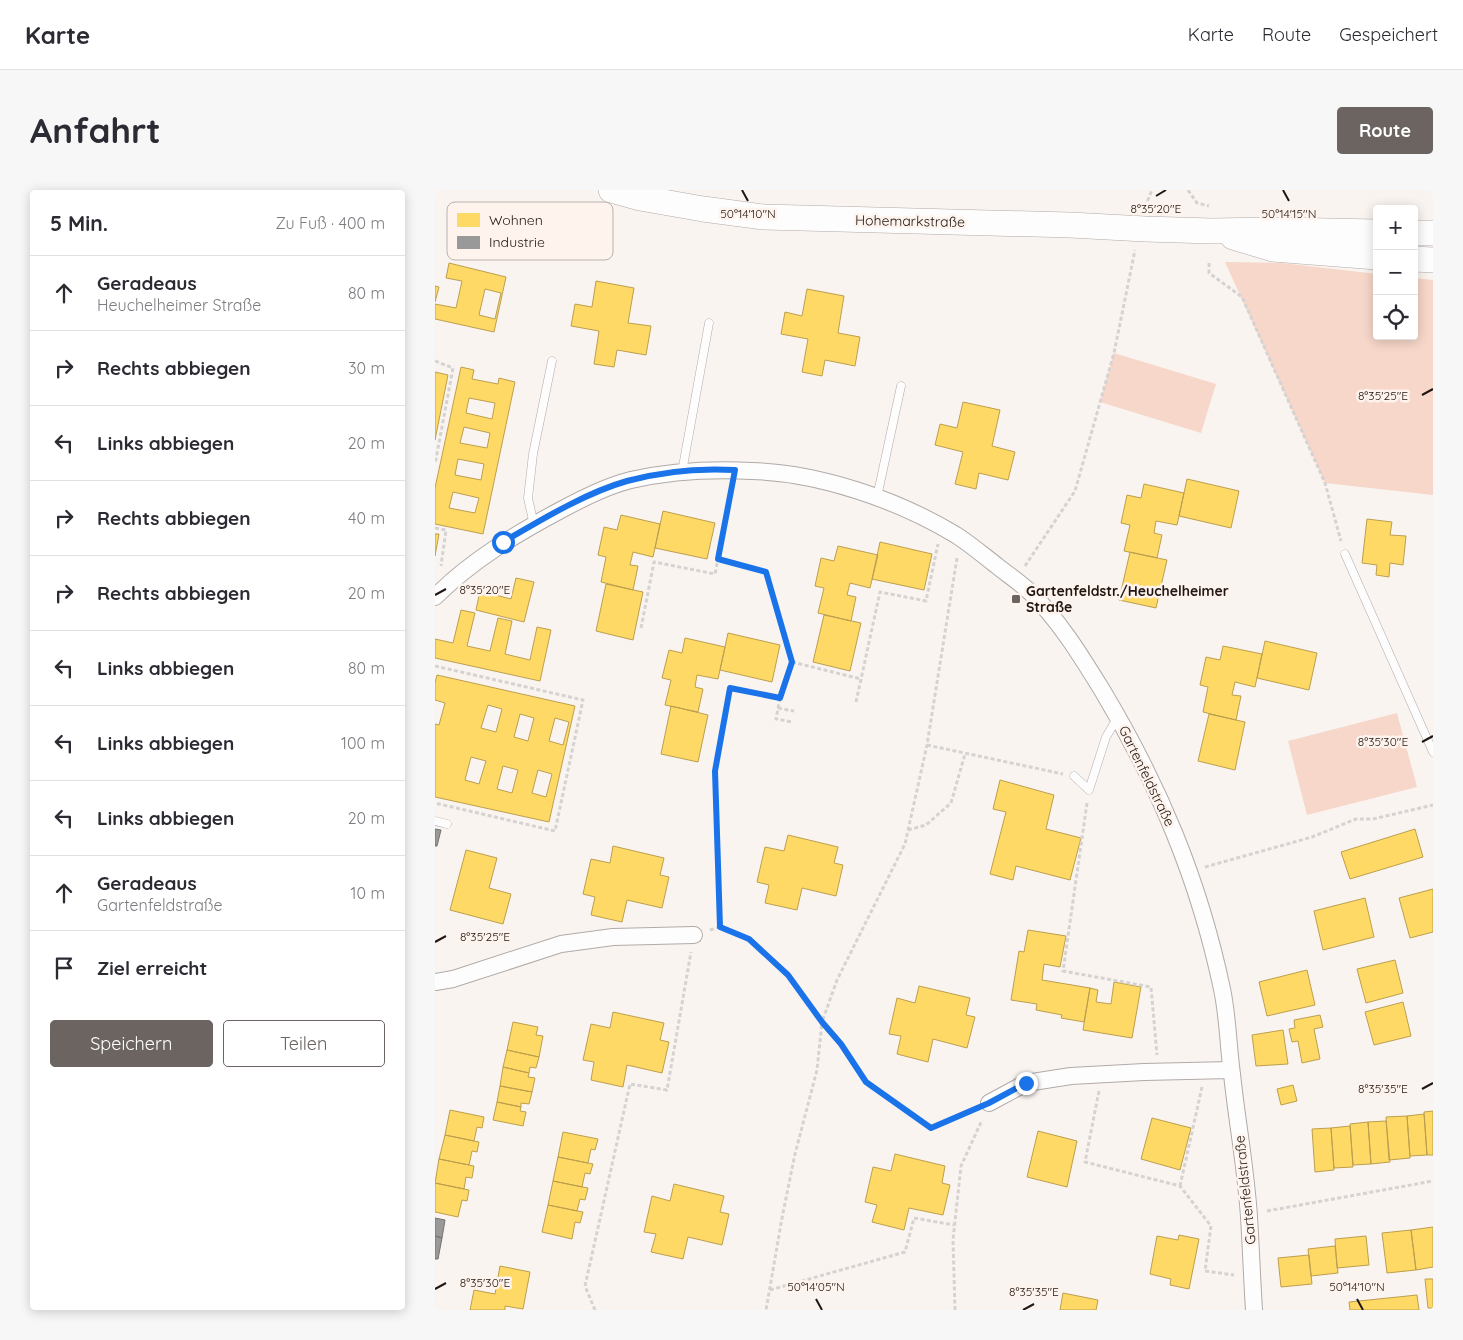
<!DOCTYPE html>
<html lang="de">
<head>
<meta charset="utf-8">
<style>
  :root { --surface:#fff; --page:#f7f7f7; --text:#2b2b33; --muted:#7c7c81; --line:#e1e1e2; --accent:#6c6460 }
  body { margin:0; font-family:Quicksand,sans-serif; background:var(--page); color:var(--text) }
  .controls { position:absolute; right:15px; top:15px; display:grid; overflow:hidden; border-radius:5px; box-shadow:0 2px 12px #0003 }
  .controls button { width:45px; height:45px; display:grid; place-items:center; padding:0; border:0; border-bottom:1px solid var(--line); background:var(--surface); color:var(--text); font:25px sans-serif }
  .stop { position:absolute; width:15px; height:15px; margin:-11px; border:4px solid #1a73e8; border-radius:50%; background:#fff }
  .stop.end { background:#1a73e8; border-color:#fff; box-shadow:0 1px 5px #0008 }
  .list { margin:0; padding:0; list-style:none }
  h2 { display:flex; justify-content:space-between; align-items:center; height:65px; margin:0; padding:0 20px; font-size:21px }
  h2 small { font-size:16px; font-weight:400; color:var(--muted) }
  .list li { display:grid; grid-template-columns:32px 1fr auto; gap:15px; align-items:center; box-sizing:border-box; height:75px; padding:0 20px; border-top:1px solid var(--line) }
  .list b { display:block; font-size:19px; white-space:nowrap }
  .list p { margin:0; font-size:16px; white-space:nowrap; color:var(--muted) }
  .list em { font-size:16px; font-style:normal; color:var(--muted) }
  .actions { display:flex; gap:10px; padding:15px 20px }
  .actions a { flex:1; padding:11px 0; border:1px solid var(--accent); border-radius:5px; text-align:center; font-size:18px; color:var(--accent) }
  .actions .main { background:var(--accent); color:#fff }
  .icon { flex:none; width:28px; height:28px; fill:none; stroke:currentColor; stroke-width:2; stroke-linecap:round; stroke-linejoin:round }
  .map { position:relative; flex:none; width:998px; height:1120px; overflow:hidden; border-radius:5px }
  header { display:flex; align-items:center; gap:30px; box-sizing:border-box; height:70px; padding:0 25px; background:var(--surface); border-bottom:1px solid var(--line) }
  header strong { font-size:24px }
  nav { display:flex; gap:28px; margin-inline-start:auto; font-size:18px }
  .intro { display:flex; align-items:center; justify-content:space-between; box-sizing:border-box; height:120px; padding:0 30px }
  h1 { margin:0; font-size:35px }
  .button { padding:12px 22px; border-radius:5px; background:var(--accent); color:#fff; font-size:18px; font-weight:700 }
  main { display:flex; gap:30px; padding:0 30px }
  aside { flex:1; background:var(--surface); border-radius:5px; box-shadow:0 2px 12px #0003 }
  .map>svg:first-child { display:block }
</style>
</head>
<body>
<header>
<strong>Karte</strong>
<nav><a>Karte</a><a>Route</a><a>Gespeichert</a></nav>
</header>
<div class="intro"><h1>Anfahrt</h1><a class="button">Route</a></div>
<main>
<aside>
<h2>5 Min.<small>Zu Fuß · 400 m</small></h2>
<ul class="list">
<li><svg class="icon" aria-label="ahead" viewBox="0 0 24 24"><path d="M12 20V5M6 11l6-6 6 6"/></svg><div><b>Geradeaus</b><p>Heuchelheimer Straße</p></div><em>80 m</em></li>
<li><svg class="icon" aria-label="right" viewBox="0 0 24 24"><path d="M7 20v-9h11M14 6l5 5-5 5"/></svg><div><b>Rechts abbiegen</b></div><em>30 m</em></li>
<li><svg class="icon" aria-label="left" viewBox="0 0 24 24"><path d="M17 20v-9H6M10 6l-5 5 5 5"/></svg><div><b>Links abbiegen</b></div><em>20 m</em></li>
<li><svg class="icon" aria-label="right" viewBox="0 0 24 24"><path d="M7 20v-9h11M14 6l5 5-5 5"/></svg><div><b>Rechts abbiegen</b></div><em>40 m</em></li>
<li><svg class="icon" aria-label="right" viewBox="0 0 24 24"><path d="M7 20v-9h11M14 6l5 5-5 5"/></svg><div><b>Rechts abbiegen</b></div><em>20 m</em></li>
<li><svg class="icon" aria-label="left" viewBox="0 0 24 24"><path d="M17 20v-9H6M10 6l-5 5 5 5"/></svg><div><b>Links abbiegen</b></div><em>80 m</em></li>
<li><svg class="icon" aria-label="left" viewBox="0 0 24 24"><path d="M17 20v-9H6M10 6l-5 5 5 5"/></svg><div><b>Links abbiegen</b></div><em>100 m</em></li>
<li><svg class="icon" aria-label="left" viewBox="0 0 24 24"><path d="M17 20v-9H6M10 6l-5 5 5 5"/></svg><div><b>Links abbiegen</b></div><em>20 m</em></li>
<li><svg class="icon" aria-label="ahead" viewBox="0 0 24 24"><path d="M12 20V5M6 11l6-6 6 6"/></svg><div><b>Geradeaus</b><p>Gartenfeldstraße</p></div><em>10 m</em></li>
<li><svg class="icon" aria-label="arrive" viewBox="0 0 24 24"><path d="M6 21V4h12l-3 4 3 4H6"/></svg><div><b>Ziel erreicht</b></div></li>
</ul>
<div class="actions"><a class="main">Speichern</a><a>Teilen</a></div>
</aside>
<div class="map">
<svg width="998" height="1120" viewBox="0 0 998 1120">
  <rect width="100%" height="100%" fill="#faf4f1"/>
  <path fill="#f6d7c9" d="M790,72L847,73L942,84V146H979V88L998,90V305L890,293Z
    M679,163L781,194L766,243L665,212Z
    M962,523L982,597L872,625L853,551Z"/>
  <path fill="#ffd966" stroke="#bc9f4d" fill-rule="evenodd" d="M14,73L71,87L59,142L0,129V114L21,118L27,91L11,88ZM50,99L66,103L60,129L44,125Z
    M161,91L199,98L193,133L216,136L211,165L182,160L179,177L159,174L164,141L136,136L140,114L157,117Z
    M0,96L4,97L0,112Z
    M372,99L409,106L403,143L425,147L420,176L390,170L387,186L367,182L373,149L346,144L350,122L367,126Z
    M26,177L39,180L37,189L63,194L64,188L80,192L48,344L0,334V298ZM34,208L60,213L57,229L31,223ZM29,237L55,243L52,258L25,253ZM23,269L49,274L46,290L20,285ZM18,302L44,308L40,323L14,318Z
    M0,182L13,185L0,250Z
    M528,212L565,220L557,256L580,262L573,290L544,283L541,299L520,294L528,262L500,255L505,234L522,238Z
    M752,289L804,301L796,338L744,326Z
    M709,294L749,303L742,335L721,331L719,343L727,345L722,368L689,361L695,335L686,333L692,305L706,308Z
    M228,321L280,333L272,369L220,358Z
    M186,325L225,334L218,367L198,362L195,375L203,376L198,400L166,392L171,367L163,365L169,337L182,340Z
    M932,329L957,332L955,345L971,346L968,375L955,373L954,387L941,385L942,375L927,373Z
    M0,344H4L0,366Z
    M445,352L497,364L489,400L437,389Z
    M403,356L443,365L435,398L415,393L412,405L421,407L416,431L383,423L389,398L380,396L386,368L399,371Z
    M695,362L732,370L721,418L684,410Z
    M81,388L99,392L89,432L41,420L45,401L76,409Z
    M171,394L208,402L198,450L161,441Z
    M26,420L40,423L32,456L55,461L63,428L77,431L70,464L95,470L102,437L116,440L105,491L0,468V449L18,453Z
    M389,425L426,433L415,481L378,472Z
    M293,443L345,455L337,492L285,480Z
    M250,448L290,457L283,489L262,485L260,497L268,499L263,522L230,515L236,490L227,488L234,460L247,463Z
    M830,451L882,463L874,500L822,488Z
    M788,456L827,464L820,497L800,492L797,505L806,506L801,530L768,522L773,497L765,495L771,467L785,470Z
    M2,485L140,516L114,632L0,607V534L4,535L10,513L0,510V493ZM53,515L67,519L61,542L46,538ZM85,524L99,528L93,551L79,547ZM120,528L134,532L128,555L114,551ZM36,567L51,571L44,594L30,590ZM68,576L83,580L77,603L62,599ZM103,580L117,584L111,607L97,603Z
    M236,516L273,525L263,572L226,564Z
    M774,524L810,532L800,580L763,571Z
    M565,590L619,605L611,639L646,648L635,690L581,676L578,690L555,684L571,622L558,619Z
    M980,639L988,667L915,689L906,662Z
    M353,645L403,657L399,673L408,675L401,706L367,698L362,720L330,713L334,695L322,692L330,657L349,661Z
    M178,656L229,668L225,685L234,687L227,718L192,710L187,732L156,725L160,707L148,704L156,669L175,673Z
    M31,660L62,668L54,698L76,704L68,734L15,720Z
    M998,699V742L975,748L964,708Z
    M930,708L939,747L888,760L879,721Z
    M593,740L631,746L625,777L609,774L607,790L655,798L649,832L626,828L627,825L601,820L602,814L576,810L584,761L589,762Z
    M960,770L968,803L931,813L922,779Z
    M872,780L880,815L832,826L824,792Z
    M679,792L706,797L697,848L648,840L655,798L663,800L661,812L676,814Z
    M484,796L535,808L531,825L540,827L532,858L498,849L493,872L462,864L466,846L454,844L462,808L480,813Z
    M968,812L976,846L939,855L930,822Z
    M178,822L229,833L225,850L234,852L227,883L192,875L188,897L156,890L159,872L148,870L156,834L175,838Z
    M885,825L888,837L879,839L885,869L867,873L863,851L857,852L854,839L860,838L859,830Z
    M78,832L103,837L101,845L108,846L104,867L72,860Z
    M848,840L853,874L821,876L817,845Z
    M72,860L104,867L101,878L95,877L94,883L68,877Z
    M68,877L94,883L93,887L100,888L97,902L65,896Z
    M858,895L862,911L846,915L842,899Z
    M65,896L97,902L94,914L86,913V917L62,912Z
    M62,912L86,917L85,921L91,922L88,936L58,930Z
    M15,920L49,927L47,938L42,937L39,951L10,945Z
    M998,921V965H992L989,922Z
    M989,924L992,965L975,966L972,926Z
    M972,926L975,968L954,970L951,927Z
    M717,928L756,938L745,980L706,969Z
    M951,931L955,972L936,974L933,932Z
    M933,932L936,974L918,975L915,934Z
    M915,936L918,977L899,978L896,938Z
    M896,938L899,980L880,982L877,939Z
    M603,941L642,951L632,997L592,987Z
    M128,942L163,949L160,960L156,959L153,973L123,967Z
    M10,945L44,952L42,962L37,961L34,975L4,969Z
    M460,964L510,976L507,993L515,995L508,1025L474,1018L469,1040L437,1032L442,1015L430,1012L438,977L456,981Z
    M123,967L158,974L155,984L150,983L147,997L118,991Z
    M4,969L39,976L37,988L31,987L29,999L0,993Z
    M118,991L153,998L150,1010L145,1009L142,1021L113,1015Z
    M0,993L34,1000L32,1011L27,1010L23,1027L0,1022Z
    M239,994L289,1006L285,1022L294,1024L287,1055L253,1047L248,1069L216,1062L221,1044L209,1042L217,1006L235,1011Z
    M113,1015L148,1022L145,1033L140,1032L137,1049L107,1042Z
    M998,1037V1077L981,1080L976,1040Z
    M976,1040L981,1080L952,1083L947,1043Z
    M744,1045L764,1049L754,1099L735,1095L736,1089L715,1084L722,1046L743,1050Z
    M931,1046L934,1075L902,1078L900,1049Z
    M900,1056L903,1083L876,1086L873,1059Z
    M874,1065L877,1094L846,1097L843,1068Z
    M65,1076L95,1082L88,1119L70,1116V1120H35L39,1100L60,1104Z
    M990,1089H998V1118H993Z
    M628,1103L663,1110L661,1120H625Z
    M982,1105L984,1120H915L914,1112Z"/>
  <path fill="#999" stroke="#757270" d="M0,639L6,640L2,656H0Z
    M0,1028L10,1030L7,1048L0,1046Z
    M0,1046L7,1048L3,1069H0Z"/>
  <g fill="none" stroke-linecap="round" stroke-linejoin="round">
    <defs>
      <path id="lane" d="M247,282L274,133
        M442,307L466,196
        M99,335L93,308L98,264L117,171
        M910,364L998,562
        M639,586L654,600L671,547L683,527
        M0,631L12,634"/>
      <path id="street" d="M0,407C36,371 79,345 124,321C146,309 171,296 196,290C236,281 276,279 317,281C385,283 463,310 521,345C535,354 548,365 561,375C572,384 584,392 595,402C624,430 646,466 667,500C724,595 764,690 787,799C793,827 793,855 797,884C802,932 811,979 814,1027C816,1058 817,1089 819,1120
        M0,792L18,789L126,754L178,747L259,745
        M554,913L591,893L636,886L709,882L796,880"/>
      <path id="primary" d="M176,0L205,8L268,19L329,27L635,35L710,39L777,41L845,40L942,42
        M979,43H998
        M798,47L838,59L942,67
        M979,69L998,70"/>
    </defs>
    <use href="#lane" stroke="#b1aaa7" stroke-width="9"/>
    <use href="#street" stroke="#b1aaa7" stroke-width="18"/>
    <use href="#primary" stroke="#b1aaa7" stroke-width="26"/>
    <path stroke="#d5d3d2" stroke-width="3" stroke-dasharray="4 2.5" stroke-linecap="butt" d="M753,0L762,13L774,16
      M710,17L717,0
      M774,73V83L807,107L890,293L906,351
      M0,171L18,178L0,274
      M0,338L11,340L6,376
      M522,368L492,555L470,654L402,790L387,832L406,854L431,892L496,938L538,920
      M590,376L640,301L679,163L700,60
      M206,438L219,372L280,384L283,369
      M357,472L426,489
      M0,476L148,510L120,641L0,613
      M345,508L341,529L357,532
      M421,512L445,402L491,411L503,354
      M343,518L359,521
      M492,555L628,584
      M652,613L628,781L716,797L722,865
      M473,640L491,635L516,613L530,564
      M770,677L877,647L921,629H938L998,615
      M285,737L280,581L295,498L345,508L357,472L331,382L283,369L296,298
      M275,740L285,737L314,749L353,785L387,832L382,880L360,964L347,1028L331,1120
      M664,901L650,972L745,996L776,1036L770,1081L799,1085
      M745,996L767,897
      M832,1021L998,991
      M335,1100L470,1062L479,1028L519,1035
      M160,1120L150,1096L195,894L232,900L256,762
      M520,1120L518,1050L526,976L547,930"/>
    <use href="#lane" stroke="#fefdfd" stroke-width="8"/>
    <use href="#street" stroke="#fefdfd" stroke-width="16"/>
    <use href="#primary" stroke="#fefdfd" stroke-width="25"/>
  </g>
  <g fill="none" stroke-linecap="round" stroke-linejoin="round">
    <path stroke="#1a73e8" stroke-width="6" d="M68,352C106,330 150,303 192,291C225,282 265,278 300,280L283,369L331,382L357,472L345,508L295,498L280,581L285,737L314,749L353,785L387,832L406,854L431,892L496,938L554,913L591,893"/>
  </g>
  <path fill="none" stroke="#201712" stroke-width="2" d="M307,0L313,11M848,0L854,11M721,6L731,0M987,205L998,199M0,405L11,399M987,552L998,546M0,752L11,746M987,899L998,893M0,1099L11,1093M381,1109L387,1120M922,1109L928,1120M588,1120L599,1114"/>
  <rect fill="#6c6460" stroke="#fef3ed" stroke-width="2" x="576" y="404" width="10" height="10" rx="2.5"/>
  <g text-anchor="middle" stroke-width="5" stroke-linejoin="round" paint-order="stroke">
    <g font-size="14" fill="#201712" stroke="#fef3ed">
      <text transform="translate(475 31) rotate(1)" y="5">Hohemarkstraße</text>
      <text transform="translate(712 586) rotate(64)" y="5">Gartenfeldstraße</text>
      <text transform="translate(810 1000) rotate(-96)" y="5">Gartenfeldstraße</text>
    </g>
    <g font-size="14" font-weight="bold" fill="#201712" stroke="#fef3ed" text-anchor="start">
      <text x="591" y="406">Gartenfeldstr./Heuchelheimer<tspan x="591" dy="16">Straße</tspan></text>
    </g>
  </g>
  <rect x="12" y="12" width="166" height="58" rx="8" fill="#fef3ed" stroke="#bbb1ab" stroke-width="1"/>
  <rect x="22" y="23" width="23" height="14" fill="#ffd966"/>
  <rect x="22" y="46" width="23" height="13" fill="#999"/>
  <g font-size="14" fill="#201712">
    <text x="54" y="35">Wohnen</text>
    <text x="54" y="57">Industrie</text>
  </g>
  <g font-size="12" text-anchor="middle" fill="#201712" stroke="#fef3ed" stroke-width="5" stroke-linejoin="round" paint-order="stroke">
    <text x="721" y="23">8°35'20"E</text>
    <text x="313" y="28">50°14'10"N</text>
    <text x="854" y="28">50°14'15"N</text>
    <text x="948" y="210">8°35'25"E</text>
    <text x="50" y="404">8°35'20"E</text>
    <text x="948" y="556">8°35'30"E</text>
    <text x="50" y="751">8°35'25"E</text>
    <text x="948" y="903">8°35'35"E</text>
    <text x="50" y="1097">8°35'30"E</text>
    <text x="381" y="1101">50°14'05"N</text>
    <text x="922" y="1101">50°14'10"N</text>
    <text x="599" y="1106">8°35'35"E</text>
  </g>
</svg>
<div class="controls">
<button>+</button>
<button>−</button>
<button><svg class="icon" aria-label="locate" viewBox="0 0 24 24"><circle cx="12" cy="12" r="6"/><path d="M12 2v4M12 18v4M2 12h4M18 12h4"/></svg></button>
</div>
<div class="stop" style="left:68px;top:352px"></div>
<div class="stop end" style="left:591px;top:893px"></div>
</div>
</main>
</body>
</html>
